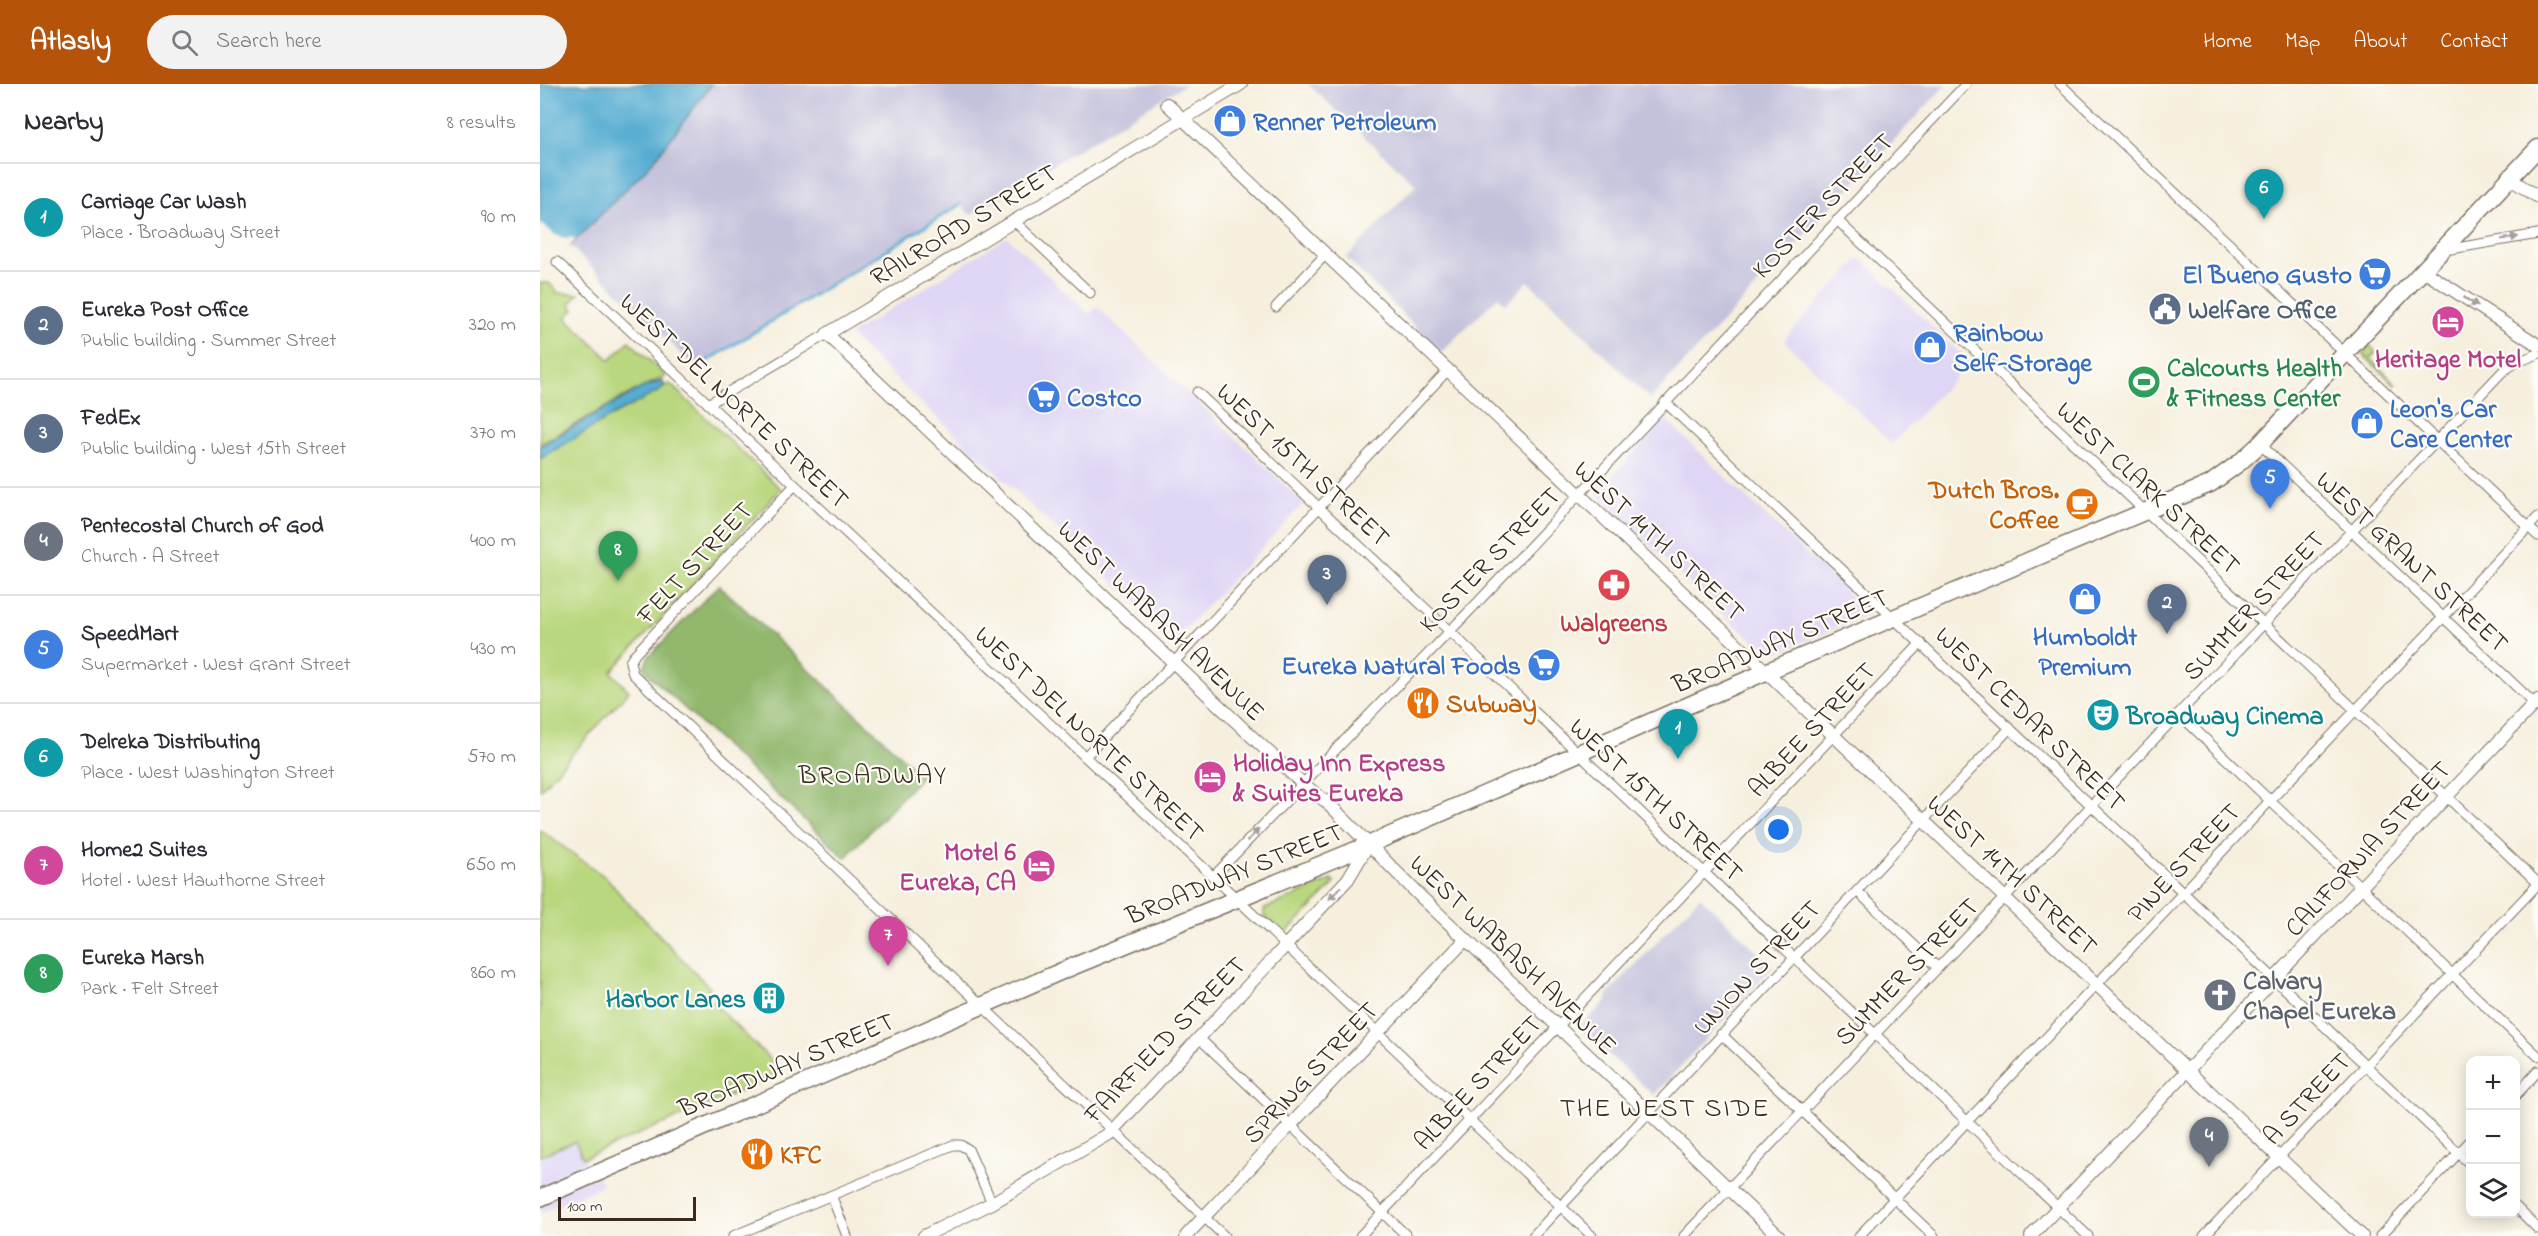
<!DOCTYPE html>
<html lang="en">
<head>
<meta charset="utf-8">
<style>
  :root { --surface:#fff; --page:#f2f2f3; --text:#2b2b33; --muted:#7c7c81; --line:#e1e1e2; --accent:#b45309 }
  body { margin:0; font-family:"Indie Flower",sans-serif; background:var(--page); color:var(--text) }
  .controls { position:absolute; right:18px; bottom:18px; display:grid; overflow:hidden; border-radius:12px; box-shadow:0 3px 15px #0003 }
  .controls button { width:54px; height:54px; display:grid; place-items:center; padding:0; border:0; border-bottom:2px solid var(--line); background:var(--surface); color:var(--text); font:30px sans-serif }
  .scale { position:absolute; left:18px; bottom:15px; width:138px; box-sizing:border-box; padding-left:6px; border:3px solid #3b2a1e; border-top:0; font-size:16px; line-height:21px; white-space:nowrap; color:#3b2a1e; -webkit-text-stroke:4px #fdfcf7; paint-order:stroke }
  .you { position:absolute; left:1239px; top:746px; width:21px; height:21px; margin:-15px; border:4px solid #fff; border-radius:50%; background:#1a73e8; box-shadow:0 0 0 9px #1a73e833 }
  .badge { display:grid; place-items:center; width:39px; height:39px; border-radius:50%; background:var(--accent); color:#fff; font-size:20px; font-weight:700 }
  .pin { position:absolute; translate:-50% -50px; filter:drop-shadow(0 2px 3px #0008) }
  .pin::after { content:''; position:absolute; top:32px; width:21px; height:18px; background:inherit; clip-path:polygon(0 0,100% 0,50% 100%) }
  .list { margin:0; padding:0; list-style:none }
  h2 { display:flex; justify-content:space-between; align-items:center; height:78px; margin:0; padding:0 24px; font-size:26px }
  h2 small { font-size:20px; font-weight:400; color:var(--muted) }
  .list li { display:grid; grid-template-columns:39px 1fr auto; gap:18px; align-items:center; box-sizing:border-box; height:108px; padding:0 24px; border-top:2px solid var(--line) }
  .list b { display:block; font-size:22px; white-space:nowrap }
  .list p { margin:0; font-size:20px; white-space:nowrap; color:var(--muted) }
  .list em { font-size:20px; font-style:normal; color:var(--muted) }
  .icon { flex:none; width:33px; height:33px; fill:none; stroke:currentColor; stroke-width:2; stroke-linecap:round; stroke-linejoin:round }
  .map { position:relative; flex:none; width:1998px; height:1152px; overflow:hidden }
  header { display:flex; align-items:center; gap:36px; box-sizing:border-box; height:84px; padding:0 30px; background:var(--accent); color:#fff }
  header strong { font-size:28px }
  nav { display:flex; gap:33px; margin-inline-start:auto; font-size:21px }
  .search { width:420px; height:54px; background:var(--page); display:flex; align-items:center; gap:15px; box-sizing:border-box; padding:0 21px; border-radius:33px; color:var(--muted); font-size:22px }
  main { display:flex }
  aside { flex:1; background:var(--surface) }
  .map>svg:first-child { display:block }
</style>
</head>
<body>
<header>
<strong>Atlasly</strong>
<div class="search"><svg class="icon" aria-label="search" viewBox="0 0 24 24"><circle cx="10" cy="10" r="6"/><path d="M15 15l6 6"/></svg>Search here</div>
<nav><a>Home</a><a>Map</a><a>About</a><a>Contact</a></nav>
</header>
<main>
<aside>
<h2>Nearby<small>8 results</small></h2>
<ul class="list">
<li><span class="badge" style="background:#0f9aa8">1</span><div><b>Carriage Car Wash</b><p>Place · Broadway Street</p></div><em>90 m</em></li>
<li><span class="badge" style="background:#5c6f8a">2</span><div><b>Eureka Post Office</b><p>Public building · Summer Street</p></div><em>320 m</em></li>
<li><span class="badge" style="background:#5c6f8a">3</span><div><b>FedEx</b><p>Public building · West 15th Street</p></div><em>370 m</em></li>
<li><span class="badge" style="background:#6b7280">4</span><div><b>Pentecostal Church of God</b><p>Church · A Street</p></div><em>400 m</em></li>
<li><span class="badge" style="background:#3f7fe0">5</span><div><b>SpeedMart</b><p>Supermarket · West Grant Street</p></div><em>430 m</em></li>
<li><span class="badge" style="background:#0f9aa8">6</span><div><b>Delreka Distributing</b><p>Place · West Washington Street</p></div><em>570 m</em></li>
<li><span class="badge" style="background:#d1479c">7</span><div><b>Home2 Suites</b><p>Hotel · West Hawthorne Street</p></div><em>650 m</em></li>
<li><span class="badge" style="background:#2e9e5b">8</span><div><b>Eureka Marsh</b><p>Park · Felt Street</p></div><em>860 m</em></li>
</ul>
</aside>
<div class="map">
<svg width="1998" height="1152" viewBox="0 0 1998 1152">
  <rect width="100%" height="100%" fill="#fdfcf7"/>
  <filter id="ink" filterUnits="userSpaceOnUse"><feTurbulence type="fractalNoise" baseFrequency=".0167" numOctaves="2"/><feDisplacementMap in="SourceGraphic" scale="12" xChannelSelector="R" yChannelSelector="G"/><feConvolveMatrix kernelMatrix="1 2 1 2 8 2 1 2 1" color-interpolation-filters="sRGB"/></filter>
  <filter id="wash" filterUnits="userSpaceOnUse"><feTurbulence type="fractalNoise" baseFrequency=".008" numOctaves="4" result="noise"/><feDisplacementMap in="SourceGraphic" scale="24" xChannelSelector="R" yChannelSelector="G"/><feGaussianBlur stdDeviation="1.35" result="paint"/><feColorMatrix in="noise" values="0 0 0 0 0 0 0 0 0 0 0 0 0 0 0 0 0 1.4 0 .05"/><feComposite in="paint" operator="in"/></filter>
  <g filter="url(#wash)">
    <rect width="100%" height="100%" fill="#f6efde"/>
    <path fill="#dfd5f5" d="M467,153L549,230L557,223L764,419L635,556L309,251Z
      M1320,174L1430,278L1352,360L1245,258L1247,252Z
      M1126,335L1161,370L1330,530L1243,567L1234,568L1223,563L1192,539L1151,501L1056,409Z
      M35,1056L43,1074L64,1101L0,1129V1072Z"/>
    <path fill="#c3c1db" d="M172,0H646L430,131L421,121L156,284L30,162L113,78Z
      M768,0H1407L1110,315L988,197L966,220L958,213L901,268L806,174L876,101Z
      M1160,812L1233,883L1114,1011L1038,943L1047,936L1067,916L1068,910Z"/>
    <path fill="#b9d77e" stroke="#7a804e" stroke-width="1.5" d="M0,199H9L18,209L39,210L30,220L34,225L26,234L70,276L89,257L126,292L107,301L123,297L124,302L130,300L241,405L71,588L89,607L0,706V362L96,306L0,360Z
      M1829,261L1836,268L1831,275L1856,300L1855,301L1822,270Z
      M0,746L68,795L80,810L170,904L165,911L240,985L232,992L205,1005L43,1074L35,1057L0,1072Z
      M792,796L795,799L744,851L724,831V825Z"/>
    <path fill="#92b86d" stroke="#667146" stroke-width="1.5" d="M179,501L382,692L305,774L110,592L104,584L108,573Z"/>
    <path fill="#54acd1" stroke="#486b78" stroke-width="1.5" d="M0,0H172L113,78L30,162L0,143Z
      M123,297L124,303L120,307L77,329L0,375V362L103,303Z"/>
    <path fill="#f6efde" d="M0,138L15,151L25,154H37L28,164L0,147Z"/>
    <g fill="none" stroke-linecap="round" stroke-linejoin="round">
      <path stroke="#54acd1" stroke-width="3" d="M156,284L421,120"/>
    </g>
  </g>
  <g filter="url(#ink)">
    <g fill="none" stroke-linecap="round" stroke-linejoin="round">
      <defs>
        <path id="street" d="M1520,0L1998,452
          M473,136L550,209
          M1297,136L1998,799
          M1905,166L1998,150
          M17,178L698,816L1052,1152
          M736,223L785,171
          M657,308L1548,1152
          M1125,318L1930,1080
          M168,320L287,250
          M1720,360L1998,623
          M255,401L95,570L90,578L93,590L684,1152
          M1639,630L1998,972
          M545,673L907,287
          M673,793L938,518L1426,0
          M1317,807L1398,884
          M1181,950L1394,1152
          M659,954L867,1152
          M1976,1011L1998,987
          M292,1113L307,1152
          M1976,1123L1998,1145
          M193,1152L413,1061H420L428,1065L452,1119
          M820,1152L1381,559
          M993,1152L1470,644
          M1144,1152L1962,288L1975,279L1998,270
          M1319,1152L1998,433
          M1664,1152L1998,800
          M1840,1152L1930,1057"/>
        <path id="secondary" d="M701,0L287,250L709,650L763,700L788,719L880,812L1239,1152
          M627,20L1822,1152
          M1969,94L1998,113
          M1882,186L1998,261
          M384,1152L452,1119L569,1050L808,795L828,761
          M646,1152L926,855
          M1491,1152L1998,616"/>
        <path id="highway" d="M0,1114L522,887L828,761L1195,601L1670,400L1699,379L1720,360L1998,64"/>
      </defs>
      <use href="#street" stroke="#7c6f61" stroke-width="11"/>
      <use href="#secondary" stroke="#7c6f61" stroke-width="14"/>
      <use href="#highway" stroke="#7c6f61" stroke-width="19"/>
      <use href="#street" stroke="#fff" stroke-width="9"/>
      <use href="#secondary" stroke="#fff" stroke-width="12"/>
      <use href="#highway" stroke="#fff" stroke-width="16"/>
    </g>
    <defs><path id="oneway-solid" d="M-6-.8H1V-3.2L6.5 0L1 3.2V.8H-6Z" transform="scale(1.5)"/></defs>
    <g fill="#a79f9a">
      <use href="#oneway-solid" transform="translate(1970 154) rotate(-9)"/>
      <use href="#oneway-solid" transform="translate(1931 218) rotate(33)"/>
      <use href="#oneway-solid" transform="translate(713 751) rotate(-46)"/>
      <use href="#oneway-solid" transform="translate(795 809) rotate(134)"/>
    </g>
  </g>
  <defs>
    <symbol id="shop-disc" viewBox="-11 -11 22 22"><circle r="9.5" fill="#3f7fe0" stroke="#fdfcf7"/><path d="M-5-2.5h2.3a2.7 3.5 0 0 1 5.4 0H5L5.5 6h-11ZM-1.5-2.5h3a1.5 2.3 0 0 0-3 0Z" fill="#fff"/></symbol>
    <symbol id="supermarket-disc" viewBox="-11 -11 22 22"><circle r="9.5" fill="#3f7fe0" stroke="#fdfcf7"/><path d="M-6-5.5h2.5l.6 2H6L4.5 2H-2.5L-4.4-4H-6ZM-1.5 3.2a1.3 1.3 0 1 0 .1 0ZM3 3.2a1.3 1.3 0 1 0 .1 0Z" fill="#fff"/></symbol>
    <symbol id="civic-disc" viewBox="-11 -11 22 22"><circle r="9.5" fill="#5c6f8a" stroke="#fdfcf7"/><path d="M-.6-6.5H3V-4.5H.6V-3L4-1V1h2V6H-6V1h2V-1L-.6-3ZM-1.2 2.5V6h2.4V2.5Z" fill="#fff"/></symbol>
    <symbol id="hotel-disc" viewBox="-11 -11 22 22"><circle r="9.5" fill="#d1479c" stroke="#fdfcf7"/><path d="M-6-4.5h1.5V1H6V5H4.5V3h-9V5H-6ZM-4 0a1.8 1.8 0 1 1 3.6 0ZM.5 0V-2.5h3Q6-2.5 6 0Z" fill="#fff"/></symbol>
    <symbol id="stadium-disc" viewBox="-11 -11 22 22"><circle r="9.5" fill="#2e9e5b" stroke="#fdfcf7"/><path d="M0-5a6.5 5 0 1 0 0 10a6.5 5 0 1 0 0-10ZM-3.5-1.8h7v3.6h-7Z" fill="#fff"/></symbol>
    <symbol id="cafe-disc" viewBox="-11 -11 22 22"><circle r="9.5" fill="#e8710a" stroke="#fdfcf7"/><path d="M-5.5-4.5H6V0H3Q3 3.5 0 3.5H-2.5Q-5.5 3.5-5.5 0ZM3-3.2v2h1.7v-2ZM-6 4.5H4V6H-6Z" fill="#fff"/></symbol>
    <symbol id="pharmacy-disc" viewBox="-11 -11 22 22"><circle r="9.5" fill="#e0444e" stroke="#fdfcf7"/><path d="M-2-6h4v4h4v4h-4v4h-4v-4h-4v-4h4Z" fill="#fff"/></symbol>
    <symbol id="restaurant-disc" viewBox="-11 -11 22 22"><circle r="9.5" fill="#e8710a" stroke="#fdfcf7"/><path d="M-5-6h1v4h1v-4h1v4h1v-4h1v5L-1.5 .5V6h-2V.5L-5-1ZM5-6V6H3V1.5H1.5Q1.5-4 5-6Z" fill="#fff"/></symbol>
    <symbol id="theatre-disc" viewBox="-11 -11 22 22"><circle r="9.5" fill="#0f9aa8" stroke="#fdfcf7"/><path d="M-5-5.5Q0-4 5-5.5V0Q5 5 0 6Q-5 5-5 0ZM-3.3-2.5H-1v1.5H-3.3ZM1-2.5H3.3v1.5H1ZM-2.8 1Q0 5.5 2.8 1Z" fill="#fff"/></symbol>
    <symbol id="church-disc" viewBox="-11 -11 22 22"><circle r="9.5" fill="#6b7280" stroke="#fdfcf7"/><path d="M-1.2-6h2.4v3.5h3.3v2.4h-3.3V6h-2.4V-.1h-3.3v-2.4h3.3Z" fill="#fff"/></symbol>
    <symbol id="building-disc" viewBox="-11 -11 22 22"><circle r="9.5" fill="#0f9aa8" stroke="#fdfcf7"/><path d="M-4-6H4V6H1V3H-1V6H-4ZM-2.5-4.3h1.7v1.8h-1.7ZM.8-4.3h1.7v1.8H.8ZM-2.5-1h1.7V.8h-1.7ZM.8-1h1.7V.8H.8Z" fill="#fff"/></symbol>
  </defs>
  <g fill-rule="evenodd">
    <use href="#shop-disc" x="671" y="18" width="38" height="38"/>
    <use href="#supermarket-disc" x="1816" y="171" width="38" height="38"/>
    <use href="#civic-disc" x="1606" y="206" width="38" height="38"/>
    <use href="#hotel-disc" x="1889" y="219" width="38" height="38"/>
    <use href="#shop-disc" x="1371" y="244" width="38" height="38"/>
    <use href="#stadium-disc" x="1585" y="279" width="38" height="38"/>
    <use href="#supermarket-disc" x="485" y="294" width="38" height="38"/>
    <use href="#shop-disc" x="1808" y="320" width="38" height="38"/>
    <use href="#cafe-disc" x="1523" y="401" width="38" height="38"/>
    <use href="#pharmacy-disc" x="1055" y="482" width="38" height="38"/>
    <use href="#shop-disc" x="1526" y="496" width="38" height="38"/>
    <use href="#supermarket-disc" x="985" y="562" width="38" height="38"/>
    <use href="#restaurant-disc" x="864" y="600" width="38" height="38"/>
    <use href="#theatre-disc" x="1544" y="612" width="38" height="38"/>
    <use href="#hotel-disc" x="651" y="674" width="38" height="38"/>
    <use href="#hotel-disc" x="480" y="763" width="38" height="38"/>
    <use href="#church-disc" x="1661" y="892" width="38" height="38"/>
    <use href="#building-disc" x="210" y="895" width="38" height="38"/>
    <use href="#restaurant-disc" x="198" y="1051" width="38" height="38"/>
  </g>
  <g text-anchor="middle" stroke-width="4.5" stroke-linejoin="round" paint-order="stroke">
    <g font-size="26" font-weight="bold" fill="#366cbe" stroke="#fdfcf7" text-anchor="start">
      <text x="713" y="46">Renner Petroleum</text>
      <text x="1812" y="199" text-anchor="end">El Bueno Gusto</text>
      <text x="1413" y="257">Rainbow<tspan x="1413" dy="30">Self-Storage</tspan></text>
      <text x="527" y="322">Costco</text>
      <text x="1850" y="333">Leon's Car<tspan x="1850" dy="30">Care Center</tspan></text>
      <text x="1545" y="561" text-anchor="middle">Humboldt<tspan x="1545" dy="30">Premium</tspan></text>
      <text x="981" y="590" text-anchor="end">Eureka Natural Foods</text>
    </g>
    <g font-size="26" fill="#3b2a1e" stroke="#fdfcf7">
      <text transform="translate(1282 121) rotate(-46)" y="9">KOSTER STREET</text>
      <text transform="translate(423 140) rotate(-31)" y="9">RAILROAD STREET</text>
      <text transform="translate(195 316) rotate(43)" y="9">WEST DEL NORTE STREET</text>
      <text transform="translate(764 380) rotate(43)" y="9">WEST 15TH STREET</text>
      <text transform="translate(1609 403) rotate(43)" y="9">WEST CLARK STREET</text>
      <text transform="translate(1120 456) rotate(43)" y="9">WEST 14TH STREET</text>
      <text transform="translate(949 475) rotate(-46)" y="9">KOSTER STREET</text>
      <text transform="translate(1873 477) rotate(43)" y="9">WEST GRANT STREET</text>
      <text transform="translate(154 478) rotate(-47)" y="9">FELT STREET</text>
      <text transform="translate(1713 521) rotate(-47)" y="9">SUMMER STREET</text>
      <text transform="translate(622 536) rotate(44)" y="9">WEST WABASH AVENUE</text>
      <text transform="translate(1240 556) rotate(-23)" y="9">BROADWAY STREET</text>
      <text transform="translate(1491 634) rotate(44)" y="9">WEST CEDAR STREET</text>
      <text transform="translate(1271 645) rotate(-47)" y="9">ALBEE STREET</text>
      <text transform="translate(550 649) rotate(43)" y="9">WEST DEL NORTE STREET</text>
      <text transform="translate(1117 715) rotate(43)" y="9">WEST 15TH STREET</text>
      <text transform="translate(1827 764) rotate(-47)" y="9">CALIFORNIA STREET</text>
      <text transform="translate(1643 778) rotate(-47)" y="9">PINE STREET</text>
      <text transform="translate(694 789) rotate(-22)" y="9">BROADWAY STREET</text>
      <text transform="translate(1473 790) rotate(43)" y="9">WEST 14TH STREET</text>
      <text transform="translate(974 870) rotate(44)" y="9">WEST WABASH AVENUE</text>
      <text transform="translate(1216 883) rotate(-47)" y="9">UNION STREET</text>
      <text transform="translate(1366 887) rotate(-46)" y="9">SUMMER STREET</text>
      <text transform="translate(624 955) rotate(-46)" y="9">FAIRFIELD STREET</text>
      <text transform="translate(246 980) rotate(-23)" y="9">BROADWAY STREET</text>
      <text transform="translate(770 988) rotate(-47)" y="9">SPRING STREET</text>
      <text transform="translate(937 998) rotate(-47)" y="9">ALBEE STREET</text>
      <text transform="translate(1766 1014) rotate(-47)" y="9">A STREET</text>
    </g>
    <g font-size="26" font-weight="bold" fill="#4e5e75" stroke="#fdfcf7" text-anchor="start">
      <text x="1648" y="234">Welfare Office</text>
    </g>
    <g font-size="26" font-weight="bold" fill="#b23c85" stroke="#fdfcf7">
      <text x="1908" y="283">Heritage Motel</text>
      <text x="693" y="687" text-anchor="start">Holiday Inn Express<tspan x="693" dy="30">&amp; Suites Eureka</tspan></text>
      <text x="476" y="776" text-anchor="end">Motel 6<tspan x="476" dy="30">Eureka, CA</tspan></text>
    </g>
    <g font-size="26" font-weight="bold" fill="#27864d" stroke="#fdfcf7" text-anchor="start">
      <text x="1627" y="292">Calcourts Health<tspan x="1627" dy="30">&amp; Fitness Center</tspan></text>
    </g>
    <g font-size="26" font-weight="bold" fill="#c56008" stroke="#fdfcf7" text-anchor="start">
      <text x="1519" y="414" text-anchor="end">Dutch Bros.<tspan x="1519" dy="30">Coffee</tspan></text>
      <text x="906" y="628">Subway</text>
      <text x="240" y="1079">KFC</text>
    </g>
    <g font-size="26" font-weight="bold" fill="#be3a42" stroke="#fdfcf7">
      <text x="1074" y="547">Walgreens</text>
    </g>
    <g font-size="26" font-weight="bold" fill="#0d838f" stroke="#fdfcf7" text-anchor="start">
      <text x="1586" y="640">Broadway Cinema</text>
      <text x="206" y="923" text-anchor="end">Harbor Lanes</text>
    </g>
    <g font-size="26" font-weight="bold" fill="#5b616d" stroke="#fdfcf7" text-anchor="start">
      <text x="1703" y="905">Calvary<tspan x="1703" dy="30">Chapel Eureka</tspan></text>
    </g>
    <g font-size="27" letter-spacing="1.5" fill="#3b2a1e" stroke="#fdfcf7">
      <text x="333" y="699">BROADWAY</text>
      <text x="1125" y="1032">THE WEST SIDE</text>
    </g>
  </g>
</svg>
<div class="controls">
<button>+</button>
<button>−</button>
<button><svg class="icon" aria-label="layers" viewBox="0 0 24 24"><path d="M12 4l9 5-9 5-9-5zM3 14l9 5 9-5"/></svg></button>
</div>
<div class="scale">100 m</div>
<div class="you"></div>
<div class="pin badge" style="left:1138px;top:675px;background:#0f9aa8">1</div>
<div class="pin badge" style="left:1627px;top:550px;background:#5c6f8a">2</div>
<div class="pin badge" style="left:787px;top:521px;background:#5c6f8a">3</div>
<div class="pin badge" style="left:1669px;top:1083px;background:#6b7280">4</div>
<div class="pin badge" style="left:1730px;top:425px;background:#3f7fe0">5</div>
<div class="pin badge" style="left:1724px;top:135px;background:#0f9aa8">6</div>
<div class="pin badge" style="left:348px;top:882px;background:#d1479c">7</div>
<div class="pin badge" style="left:78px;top:497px;background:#2e9e5b">8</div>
</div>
</main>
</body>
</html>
